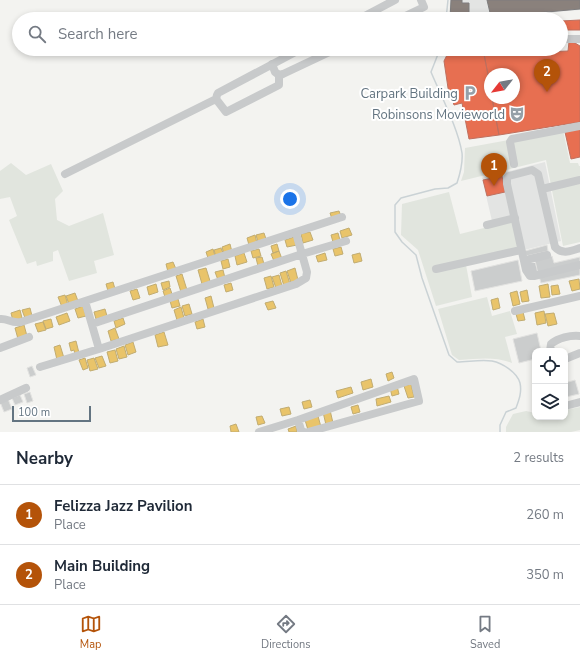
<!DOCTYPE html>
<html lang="en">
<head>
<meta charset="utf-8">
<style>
  :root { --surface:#fff; --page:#f2f2f3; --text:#1f2937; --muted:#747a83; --line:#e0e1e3; --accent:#b45309 }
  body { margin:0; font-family:"Nunito Sans",sans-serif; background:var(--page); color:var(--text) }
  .controls { position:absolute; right:12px; bottom:12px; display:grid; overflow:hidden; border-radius:8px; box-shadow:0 2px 6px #0003 }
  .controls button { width:36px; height:36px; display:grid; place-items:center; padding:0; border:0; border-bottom:1px solid var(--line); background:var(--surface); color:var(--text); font:20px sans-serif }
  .compass { position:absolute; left:484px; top:68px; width:36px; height:36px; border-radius:50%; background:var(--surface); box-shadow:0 2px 6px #0003; rotate:239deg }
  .scale { position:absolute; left:12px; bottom:10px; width:79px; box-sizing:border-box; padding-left:4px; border:2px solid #637481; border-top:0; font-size:11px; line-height:14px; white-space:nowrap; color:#637481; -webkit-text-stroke:3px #fff; paint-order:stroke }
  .you { position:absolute; left:290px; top:199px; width:14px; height:14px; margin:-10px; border:3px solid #fff; border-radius:50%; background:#1a73e8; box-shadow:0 0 0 6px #1a73e833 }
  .badge { display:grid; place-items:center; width:26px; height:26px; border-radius:50%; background:var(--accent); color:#fff; font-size:13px; font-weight:700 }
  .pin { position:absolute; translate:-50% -33px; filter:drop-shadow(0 1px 2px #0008) }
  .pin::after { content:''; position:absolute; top:21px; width:14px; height:12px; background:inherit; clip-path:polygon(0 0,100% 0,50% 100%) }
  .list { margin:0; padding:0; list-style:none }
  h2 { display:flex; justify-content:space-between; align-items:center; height:52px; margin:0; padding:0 16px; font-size:17px }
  h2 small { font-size:13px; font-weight:400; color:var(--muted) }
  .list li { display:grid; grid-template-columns:26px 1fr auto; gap:12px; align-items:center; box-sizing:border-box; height:60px; padding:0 16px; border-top:1px solid var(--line) }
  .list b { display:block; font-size:15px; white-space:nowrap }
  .list p { margin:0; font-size:13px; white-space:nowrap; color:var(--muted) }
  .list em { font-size:13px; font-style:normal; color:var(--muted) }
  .icon { flex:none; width:22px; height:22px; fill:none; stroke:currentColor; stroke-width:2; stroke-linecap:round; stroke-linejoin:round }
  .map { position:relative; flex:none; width:580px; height:432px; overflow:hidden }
  .search { position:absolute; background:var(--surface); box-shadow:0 2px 6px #0003; left:12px; right:12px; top:12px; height:44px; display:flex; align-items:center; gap:10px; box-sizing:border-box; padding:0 14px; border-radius:22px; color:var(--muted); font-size:15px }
  .sheet { height:172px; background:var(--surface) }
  nav { display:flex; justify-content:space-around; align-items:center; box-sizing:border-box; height:56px; border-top:1px solid var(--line); background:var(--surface); font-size:11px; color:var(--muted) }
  nav a { display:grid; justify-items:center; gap:2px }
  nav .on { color:var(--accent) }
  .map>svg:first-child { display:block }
</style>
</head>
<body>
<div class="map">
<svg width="580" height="432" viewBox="0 0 580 432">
  <rect width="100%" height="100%" fill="#f3f3f0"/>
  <path fill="#e3e4e3" d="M450,0H580V10L474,19H449Z
    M545,162L561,241L524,250L492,221L482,178Z"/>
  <path fill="#e1e5de" d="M563,130L570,163H578L579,166H580V242L563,246L546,160L461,181L464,172L465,148Z
    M11,163L26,175L51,164L63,191L55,199L57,220L69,226L103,213L114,255L94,261L97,273L69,281L58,250L53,252V261L37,266L36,261L27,264L9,220L17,216L10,197L0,199V171Z
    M449,192L460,234L512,221L519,253L466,265L472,297L436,306L418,250L401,235L402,204Z
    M487,297L492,316L510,311L517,334L505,337L512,363C494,356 478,359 459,360L452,355L438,309Z
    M580,407V430L571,432H506V427L513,414L526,411L535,413V417H565V410Z"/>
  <path fill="#e9c46a" stroke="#c1ac71" d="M339,211L341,216L332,219L330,213Z
    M349,228L352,235L342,238L340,231Z
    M310,232L313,240L303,243L301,234Z
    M264,233L266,239L258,242L256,235Z
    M338,233L340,240L333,242L331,235Z
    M255,235L257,243L249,245L247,238Z
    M294,237L297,245L287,247L285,240Z
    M230,244L232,252L224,254L222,247Z
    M277,244L279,251L273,253L271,246Z
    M341,247L343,254L335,256L333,249Z
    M221,248L224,255L216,257L214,250Z
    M213,249L215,256L208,258L206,252Z
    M259,249L261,256L253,258L251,251Z
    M279,251L282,259L274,261L271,254Z
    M244,253L247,262L237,265L235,256Z
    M325,253L327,260L318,262L316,256Z
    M360,253L362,261L354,263L352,255Z
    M262,257L264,264L258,266L256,258Z
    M228,259L230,267L223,269L221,261Z
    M173,262L176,269L168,272L166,264Z
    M206,268L210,281L202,284L198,270Z
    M295,268L298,280L291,283L287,271Z
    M223,270L225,278L218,280L215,272Z
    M286,271L290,284L284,286L280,273Z
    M182,274L187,290L181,292L176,276Z
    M279,275L282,286L276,288L272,277Z
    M271,276L274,287L267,289L264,278Z
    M579,279L580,289L572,291L569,281Z
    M169,281L170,287L163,290L161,283Z
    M113,282L115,289L108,291L106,284Z
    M231,283L233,290L226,292L224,285Z
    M156,284L158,292L149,295L147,287Z
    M548,284L550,297L541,298L539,286Z
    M558,285L560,294L552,295L551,286Z
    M170,288L172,294L165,297L163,291Z
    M137,289L140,298L133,300L130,291Z
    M527,290L529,301L522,302L520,292Z
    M517,291L520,304L513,306L510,293Z
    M75,293L78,301L69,304L66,296Z
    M65,295L68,305L62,307L58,297Z
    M211,296L214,308L208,309L205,298Z
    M498,298L500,308L493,310L491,300Z
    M178,299L180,306L172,308L170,301Z
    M273,301L276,308L268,310L265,303Z
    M189,304L192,314L185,316L182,306Z
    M83,306L86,316L78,318L75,309Z
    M181,307L184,318L177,320L174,310Z
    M30,308L32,316L25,318L22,310Z
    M105,309L107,316L96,319L94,312Z
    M20,310L22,318L13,321L11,313Z
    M544,311L546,323L537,325L535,313Z
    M523,312L525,320L518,321L516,314Z
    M67,313L70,321L59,325L56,317Z
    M554,313L557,324L548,326L545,314Z
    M123,318L125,324L116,328L114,321Z
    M51,319L53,327L46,329L43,321Z
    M203,319L205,327L197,329L195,322Z
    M43,322L46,330L38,332L35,324Z
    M24,325L27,336L18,339L15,328Z
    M115,328L119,339L111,341L108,331Z
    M164,332L168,345L158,347L155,335Z
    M76,341L79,353L75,354L74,350L71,351L69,343Z
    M133,342L136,352L128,355L125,345Z
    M60,345L64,358L57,360L54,347Z
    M124,346L127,357L119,359L116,349Z
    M115,350L118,361L110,363L107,352Z
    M102,356L106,366L99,368L95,358Z
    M85,358L88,368L83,370L79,360Z
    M94,358L98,369L90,371L87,360Z
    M392,372L394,378L388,381L386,374Z
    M371,379L373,387L363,390L361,382Z
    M411,384L414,397L408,398L404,386Z
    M397,386L399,394L392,396L390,388Z
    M351,387L353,393L338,398L336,391Z
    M389,396L391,402L377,406L376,399Z
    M310,400L312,407L304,409L302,402Z
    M358,405L360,412L353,414L351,407Z
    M289,407L291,414L282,416L280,409Z
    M330,410L333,423L326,425L323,412Z
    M262,416L265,423L258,425L256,417Z
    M318,416L321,427L308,430L305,420Z
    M236,424L239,432H231L230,426Z
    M296,426L297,432H289L288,429Z"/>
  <path fill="#e76f51" stroke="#bf705f" d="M580,20V30H561V21Z
    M569,42L575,43L580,46V122L499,135L492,98H514V74H490V85L483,49H497L498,54L568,51Z
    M450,49H483L490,85V98H492L499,135L469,139L462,103L454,105L448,88L444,61Z
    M519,49H530V53H519Z
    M580,129V157L571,159L565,132Z
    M502,176L505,192L487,196L483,180Z"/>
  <path fill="#8a817c" stroke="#7e7d7e" d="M451,0H462V3H469V19H450Z
    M487,0H580V9L491,17Z"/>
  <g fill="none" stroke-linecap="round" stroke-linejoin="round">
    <path stroke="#cad2d5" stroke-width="1.5" d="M446,19L448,0
      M440,49L431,72C441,96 458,128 462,153C463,163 460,174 457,183L448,188L435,189L401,198L395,205V232L402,242L416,255L422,278L449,355L457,362C468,362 481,359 492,361C502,363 517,372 520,383C522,392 519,400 516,408L506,412L500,425V432"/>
  </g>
  <path fill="#cbcdcd" stroke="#e2e2e0" d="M547,245L548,251L526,256L525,251Z
    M552,256L554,263L580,257V264L538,274L535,260Z
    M518,260L522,281L475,291L471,271Z
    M580,266V275L541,283L539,276Z
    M537,333L541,351H535V359L519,363L513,339Z
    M32,366L36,375L30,377L27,368Z
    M575,380L579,394L566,397L565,383Z
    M30,392L33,401L27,403L24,394Z
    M20,395L23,402L15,405L12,398Z
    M8,399L12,409L4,412L0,402Z"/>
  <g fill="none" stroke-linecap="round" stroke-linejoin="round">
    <path stroke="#c7c8c7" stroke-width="1" stroke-dasharray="2 2" stroke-linecap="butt" d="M522,52V53
      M527,52V53"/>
    <path stroke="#c8cacb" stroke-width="8" d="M359,19L395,0
      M399,19L424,7L421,0
      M561,39H580
      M272,64L275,72L279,75L283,74L336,49
      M216,99L226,112L279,85V75
      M514,164L510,142L512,139L580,126
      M65,174L216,99L217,95L218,93L301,49
      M542,189L580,180
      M487,225L515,218
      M547,255L530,259L534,276L580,265
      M436,269L521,250
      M534,276H530L526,270L507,184V178L509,176L532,170L538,174L555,247C562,255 571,251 580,248
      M85,301L99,349
      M515,311L580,296
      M0,319C8,318 11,324 21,322L342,217
      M92,324L302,254L346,241
      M0,348L29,337
      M550,351L551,344C558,338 570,335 580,336
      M565,359L580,353
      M40,367L99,349L296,284L306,278L307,272L296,233
      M0,400L26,388
      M565,406L580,402
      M298,420L301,430L304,432
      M259,432L298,420L414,379L419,401L308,432"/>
  </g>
  <defs>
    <symbol id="parking-bare" viewBox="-9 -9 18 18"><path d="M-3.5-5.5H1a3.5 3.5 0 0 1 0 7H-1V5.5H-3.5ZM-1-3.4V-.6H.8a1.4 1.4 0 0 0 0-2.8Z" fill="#95a0a8" stroke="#fff" stroke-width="2.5" paint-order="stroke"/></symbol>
    <symbol id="theatre-bare" viewBox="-9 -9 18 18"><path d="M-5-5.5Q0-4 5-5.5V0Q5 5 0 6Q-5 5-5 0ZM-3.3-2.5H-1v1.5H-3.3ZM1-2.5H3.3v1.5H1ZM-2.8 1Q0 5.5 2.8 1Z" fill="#95a0a8" stroke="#fff" stroke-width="2.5" paint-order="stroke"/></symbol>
  </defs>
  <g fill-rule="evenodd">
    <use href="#parking-bare" x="459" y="82" width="22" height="22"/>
    <use href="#theatre-bare" x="506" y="103" width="22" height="22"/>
  </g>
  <g text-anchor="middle" stroke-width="4" stroke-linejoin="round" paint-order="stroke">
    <g font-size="13" fill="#637481" stroke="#fff" text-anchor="end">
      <text x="458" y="98">Carpark Building</text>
      <text x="505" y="119">Robinsons Movieworld</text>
    </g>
  </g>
</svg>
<div class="controls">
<button><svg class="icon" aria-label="locate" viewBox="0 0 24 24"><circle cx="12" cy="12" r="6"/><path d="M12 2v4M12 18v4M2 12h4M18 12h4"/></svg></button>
<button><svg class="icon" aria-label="layers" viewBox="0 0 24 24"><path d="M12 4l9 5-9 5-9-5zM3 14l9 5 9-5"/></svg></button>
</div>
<svg class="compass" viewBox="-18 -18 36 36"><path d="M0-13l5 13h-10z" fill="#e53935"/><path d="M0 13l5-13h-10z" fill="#747a83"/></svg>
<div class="scale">100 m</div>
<div class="you"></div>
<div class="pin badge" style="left:494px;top:186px">1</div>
<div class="pin badge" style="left:547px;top:92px">2</div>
<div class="search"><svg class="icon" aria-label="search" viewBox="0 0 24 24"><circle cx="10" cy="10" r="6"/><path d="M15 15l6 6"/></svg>Search here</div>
</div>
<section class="sheet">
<h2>Nearby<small>2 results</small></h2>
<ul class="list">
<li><span class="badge">1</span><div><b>Felizza Jazz Pavilion</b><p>Place</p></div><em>260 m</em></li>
<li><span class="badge">2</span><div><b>Main Building</b><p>Place</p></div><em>350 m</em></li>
</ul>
</section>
<nav>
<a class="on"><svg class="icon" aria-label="map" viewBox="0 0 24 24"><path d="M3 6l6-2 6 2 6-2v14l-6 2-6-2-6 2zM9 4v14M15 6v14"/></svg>Map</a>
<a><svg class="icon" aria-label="directions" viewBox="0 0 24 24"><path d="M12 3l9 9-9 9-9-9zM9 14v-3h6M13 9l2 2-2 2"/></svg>Directions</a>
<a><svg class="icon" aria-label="saved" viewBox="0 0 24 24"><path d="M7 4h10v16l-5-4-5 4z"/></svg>Saved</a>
</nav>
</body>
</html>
